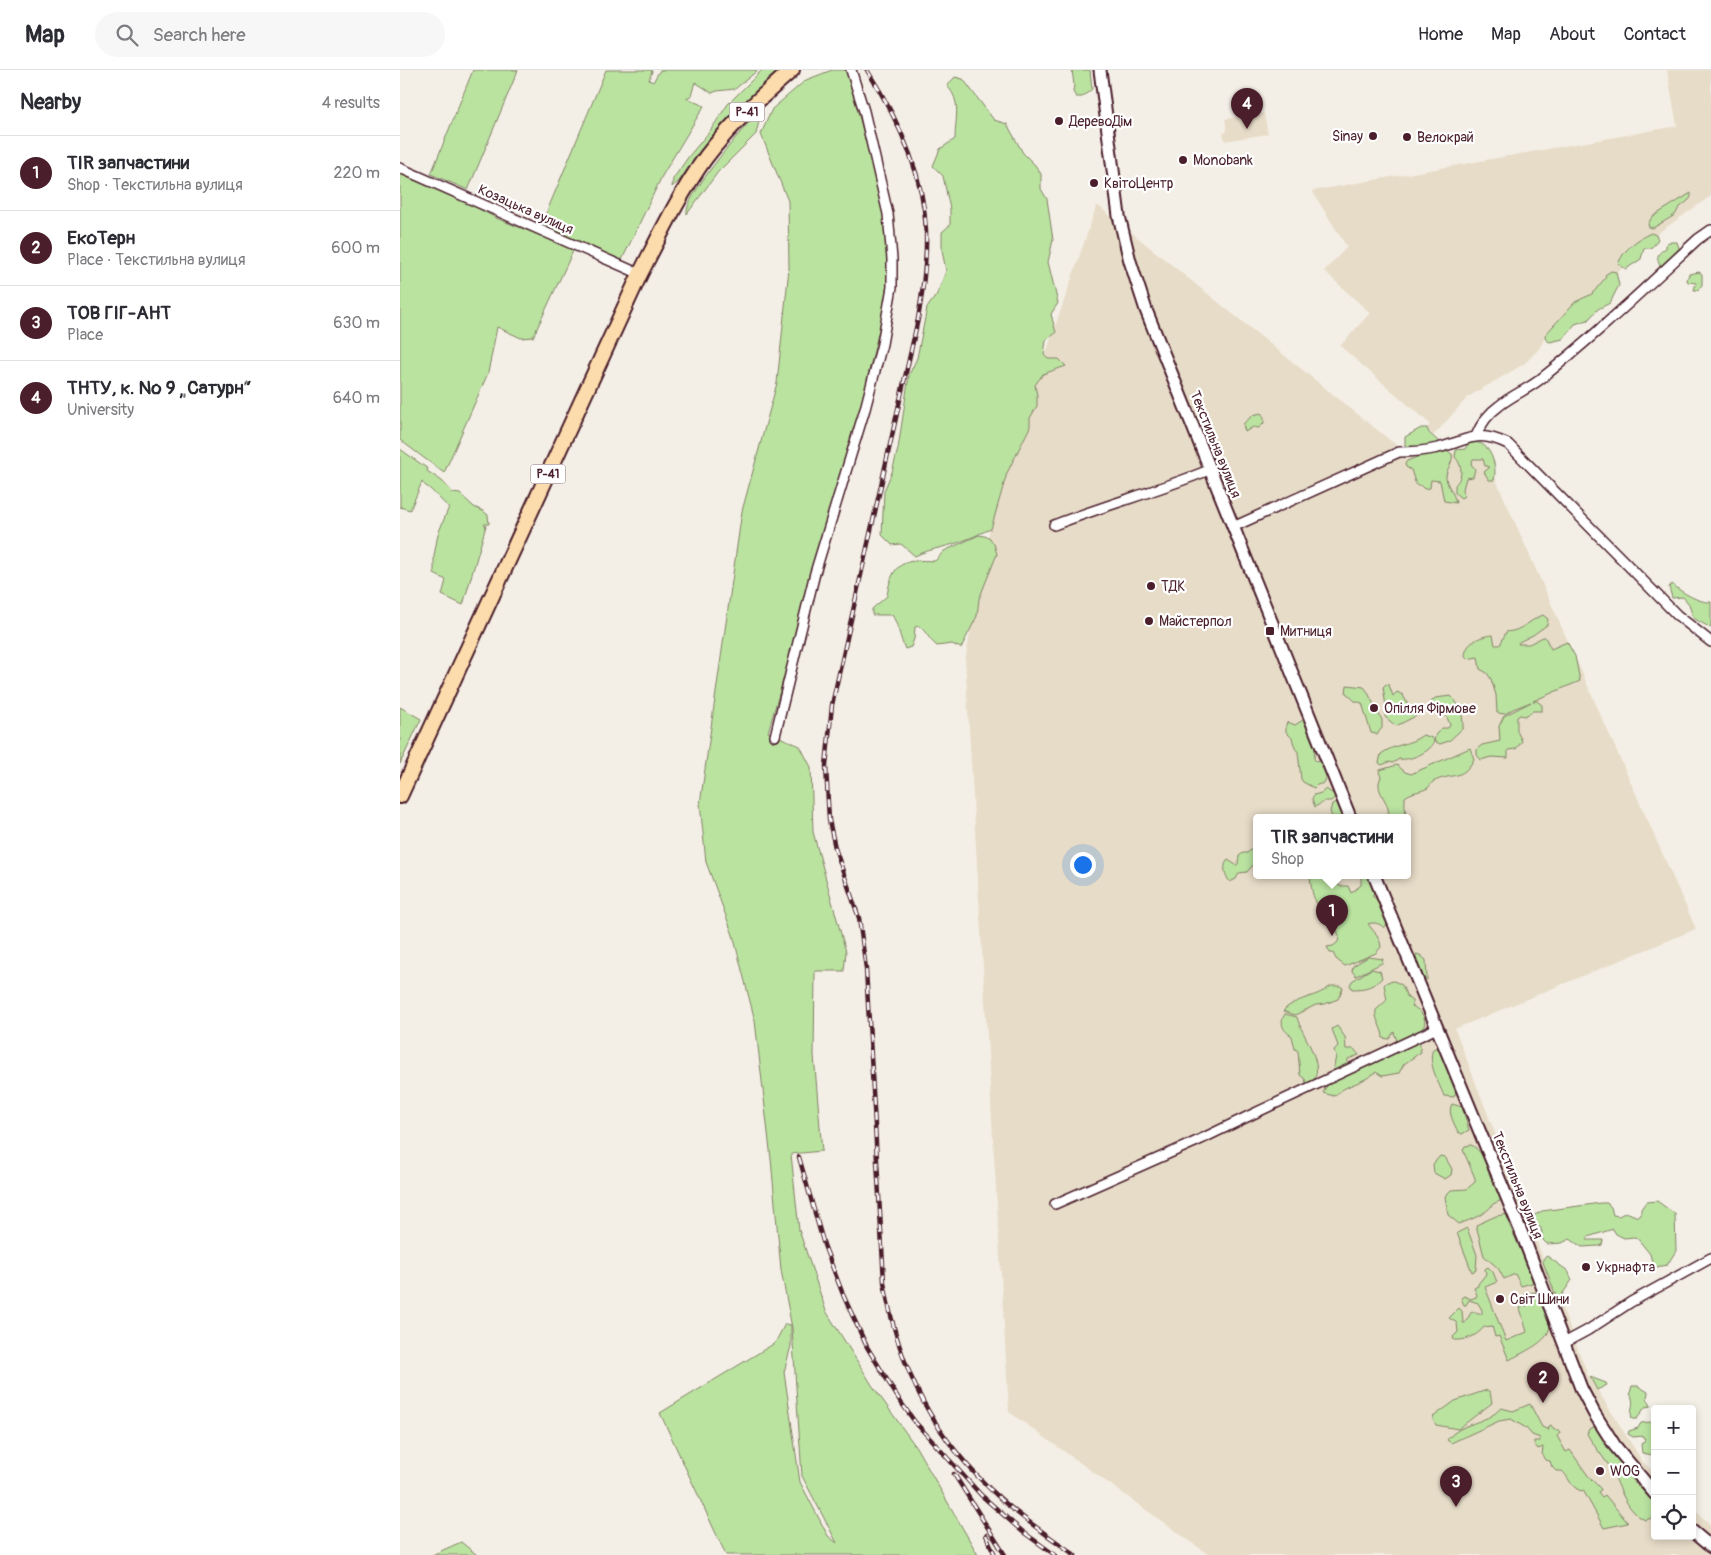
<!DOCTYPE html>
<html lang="en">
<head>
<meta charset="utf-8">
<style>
  :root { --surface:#fff; --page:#f7f7f7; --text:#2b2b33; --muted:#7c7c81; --line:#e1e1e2; --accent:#4a1f2b }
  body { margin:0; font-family:Pangolin,sans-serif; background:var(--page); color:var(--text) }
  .controls { position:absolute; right:15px; bottom:15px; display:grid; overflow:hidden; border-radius:5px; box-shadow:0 2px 8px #0003 }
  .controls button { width:45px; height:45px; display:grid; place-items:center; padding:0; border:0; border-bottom:1px solid var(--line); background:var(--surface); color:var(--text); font:25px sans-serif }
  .you { position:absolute; left:682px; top:794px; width:18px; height:18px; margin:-12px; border:4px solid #fff; border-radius:50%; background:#1a73e8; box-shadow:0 0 0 8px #1a73e833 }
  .badge { display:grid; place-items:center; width:32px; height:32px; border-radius:50%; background:var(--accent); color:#fff; font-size:16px; font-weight:700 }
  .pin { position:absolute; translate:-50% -41px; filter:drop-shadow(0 1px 2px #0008) }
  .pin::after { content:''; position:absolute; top:26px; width:18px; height:15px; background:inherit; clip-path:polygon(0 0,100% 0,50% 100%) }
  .popup { position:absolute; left:853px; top:744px; width:158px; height:65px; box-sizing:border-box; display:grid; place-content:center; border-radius:5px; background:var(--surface); filter:drop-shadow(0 1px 4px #0005); font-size:16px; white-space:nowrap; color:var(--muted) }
  .popup b { font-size:19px; color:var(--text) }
  .popup::after { content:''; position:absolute; left:50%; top:100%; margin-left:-10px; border:10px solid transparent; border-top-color:var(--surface) }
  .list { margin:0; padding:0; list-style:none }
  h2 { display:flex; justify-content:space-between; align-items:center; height:65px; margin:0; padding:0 20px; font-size:21px }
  h2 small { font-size:16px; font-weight:400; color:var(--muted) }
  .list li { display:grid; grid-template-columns:32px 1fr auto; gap:15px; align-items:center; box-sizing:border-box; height:75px; padding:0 20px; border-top:1px solid var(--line) }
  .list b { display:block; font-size:19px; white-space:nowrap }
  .list p { margin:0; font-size:16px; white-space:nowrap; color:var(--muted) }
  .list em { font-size:16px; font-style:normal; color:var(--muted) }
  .icon { flex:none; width:28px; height:28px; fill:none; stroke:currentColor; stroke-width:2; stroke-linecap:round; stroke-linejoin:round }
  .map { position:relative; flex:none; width:1311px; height:1485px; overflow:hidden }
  header { display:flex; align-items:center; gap:30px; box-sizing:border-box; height:70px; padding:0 25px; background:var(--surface); border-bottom:1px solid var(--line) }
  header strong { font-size:24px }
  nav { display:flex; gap:28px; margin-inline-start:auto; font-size:18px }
  .search { width:350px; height:45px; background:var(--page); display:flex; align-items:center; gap:12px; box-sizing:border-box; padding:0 18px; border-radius:28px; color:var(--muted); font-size:19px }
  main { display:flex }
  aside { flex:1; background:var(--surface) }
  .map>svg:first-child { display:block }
</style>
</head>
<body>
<header>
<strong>Map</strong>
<div class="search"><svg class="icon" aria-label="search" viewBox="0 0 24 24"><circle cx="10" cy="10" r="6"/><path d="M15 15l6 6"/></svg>Search here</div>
<nav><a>Home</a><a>Map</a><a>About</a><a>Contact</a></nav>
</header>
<main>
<aside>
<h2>Nearby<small>4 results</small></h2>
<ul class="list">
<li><span class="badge">1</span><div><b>TIR запчастини</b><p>Shop · Текстильна вулиця</p></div><em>220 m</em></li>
<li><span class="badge">2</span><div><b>ЕкоТерн</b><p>Place · Текстильна вулиця</p></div><em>600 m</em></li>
<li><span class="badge">3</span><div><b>ТОВ ГІГ-АНТ</b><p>Place</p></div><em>630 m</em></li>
<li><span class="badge">4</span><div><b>ТНТУ, к. № 9 „Сатурн“</b><p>University</p></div><em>640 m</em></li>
</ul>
</aside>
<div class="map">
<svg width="1311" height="1485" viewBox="0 0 1311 1485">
  <rect width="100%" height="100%" fill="#f4efe6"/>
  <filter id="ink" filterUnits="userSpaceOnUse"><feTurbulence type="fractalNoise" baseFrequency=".02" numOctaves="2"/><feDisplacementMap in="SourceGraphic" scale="10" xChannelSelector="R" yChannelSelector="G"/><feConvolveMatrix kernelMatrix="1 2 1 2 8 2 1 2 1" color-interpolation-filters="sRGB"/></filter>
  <g filter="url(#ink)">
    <path fill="#e7dcc8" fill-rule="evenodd" d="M1267,0H1311V126L1241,175L1238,185L1162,249L1147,264L1139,279L1124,294L1068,327L1033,366L1027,358L1030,354L940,276L970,243L924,201L947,177L912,121L1277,56Z
      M864,43L868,64L825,71L823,63L827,62L825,49Z
      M697,135L1016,391L1081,376L1296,859L1055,959L1188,1305L1243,1392L1255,1403V1466H1292V1438L1311,1455V1485H809L609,1342L565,590L595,431ZM857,747H1007V805H857Z"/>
    <path fill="#bae3a0" stroke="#828166" d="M73,0H118L68,120L31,104Z
      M206,0H250L252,1L249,10L253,12L260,0H358L335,19L317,21L312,23L295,12L291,26L286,28L304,36L262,106L221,192L140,158Z
      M362,0H384L355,21L304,77L279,111L272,117L273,109L289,86L310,61L328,34Z
      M432,0H447L485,144L488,221L453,370L368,662L400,676L411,697L413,762L446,882L444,901H415L414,985L422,1081L391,1084L399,1160L426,1241L472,1315L516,1377L578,1485H326L260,1343L375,1273L385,1254L391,1255V1276L384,1302L400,1412L428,1466L437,1473L402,1406L392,1258L381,1200L371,1089L355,951L333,865L306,792L300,734L342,441L377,313L389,198L388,131L361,64L372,39L406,10Z
      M672,0H690L692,19L682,27H676L673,22L674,15Z
      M555,7L563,9L594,50L607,54L623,83L635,95L641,104V119L647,129L653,170L648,192L658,233L651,244L656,263L646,270L644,285L648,289H659L666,296L643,304L635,315L637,325V336L630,348V357L607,403L591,459C582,462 574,467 565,470C549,477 531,478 515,486L501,474L492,475L482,465L484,421L492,402L498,379L509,305L517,288L527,238L537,224L546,201L542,180V162L550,155V139L543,106L533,96L540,79L555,69C555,49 562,31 547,16Z
      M353,48H357L359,51L356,64L318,102L287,144C283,128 340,62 353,48Z
      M0,101L41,118L96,148L174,179L133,267L121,268L97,257L88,303L44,403L0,370Z
      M1291,123V127L1289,130L1279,138L1275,145L1253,158L1249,157L1248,154L1252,147Z
      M1251,163L1256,165L1258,169C1254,176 1252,179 1244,178L1241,189L1226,199L1218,194C1224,179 1237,169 1251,163Z
      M1269,172H1277L1280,181L1261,198C1256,188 1256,184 1266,178V174Z
      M1211,201L1216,202L1219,215L1210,233L1198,239L1188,250L1175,254L1163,269L1150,272L1146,270L1145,265L1175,232L1192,224L1206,207L1205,205Z
      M1299,202L1302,204V215L1298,220H1294L1296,213L1288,212L1287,210L1289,204Z
      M861,343L864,347V353L859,358L853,357L845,362L843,354L853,345Z
      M1021,358H1027L1029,363L1038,371L1037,375L1027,378H1007L1005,375V367Z
      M1070,370C1074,372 1079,373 1082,374C1093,381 1097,399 1094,410H1089L1084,402L1089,398L1088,396H1085L1083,389H1073L1071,394L1075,399L1073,407L1066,408L1063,419L1064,426L1061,428L1055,423V415C1063,407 1063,396 1055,387L1056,380L1065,379Z
      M0,379L28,399L27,401L42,411L53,423L60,424L74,437L83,441L88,445L89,454H84L86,456L63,535L42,525L46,510L34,504V486L38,464L49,437C42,432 35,423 29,418C26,416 24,415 22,412L10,440L0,437Z
      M1041,381L1049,382L1052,384C1054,392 1046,399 1046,407C1046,415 1054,422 1056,433L1044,431L1040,411L1031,410L1030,418L1024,419L1020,415H1016L1011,400L1006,397L1005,394L1007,391L1030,382L1036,384Z
      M579,465L589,467L594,474L597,484L579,529L577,546L561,578L552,574L537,576C529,570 527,562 519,556L515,557L514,569L511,577L505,579C500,568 498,554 492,545H472V539L487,526C492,492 504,489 535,491L544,481Z
      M1272,514C1281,522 1299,533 1311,532V558L1293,548L1289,534L1283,527L1272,528L1269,517Z
      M1143,545L1148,549L1147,555L1133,565L1119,572L1118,574H1129L1143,567H1145L1151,579L1167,572L1175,586L1180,611L1133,631H1137L1142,635V641H1133L1125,646L1120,645L1117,647V661L1122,671L1116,679L1108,680V688L1091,687L1081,690L1077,685V679L1082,675L1100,671L1099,656L1104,646L1131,632L1113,639L1105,644L1097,643L1096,625L1091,609L1087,603L1080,599L1078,587L1067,589L1065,586C1066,572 1080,566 1093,565L1095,575H1100L1106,562C1122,561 1128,551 1143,545Z
      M986,614L989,615L993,626L997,622L1003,625L1009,637L1018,641V645L996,656L985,647L986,636L983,617Z
      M947,615L964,617L967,621L982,650V658L977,664L971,663L962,633L955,631L946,623Z
      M1051,626C1061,636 1063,645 1063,658L1049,671L1040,674L1034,671C1032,682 1009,691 999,689L993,693L989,692L982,695L979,693L981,684C994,674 1010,675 1023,665L1032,668L1034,671L1036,664L1042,658H1048L1050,655L1043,637L1041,636L1029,641L1030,633L1035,628Z
      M0,637L21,649L0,694Z
      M903,650L907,657L909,659L915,677L914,689L916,691L921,690L927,706L924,713L917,715L914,718L903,712L901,709L898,682L895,678L892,668L886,662V654L888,652L895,655Z
      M1070,678L1074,689C1062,712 1051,702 1033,712C1031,713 1030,716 1028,718C1021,722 1013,721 1005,727C1005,737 1004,738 1008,749L1007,752V747H990C988,742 988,735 985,731C981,723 976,716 981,707L979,702L980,700L997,695L1005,702L1011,704Z
      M926,719L935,725V727L931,731H925L915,737L912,729L914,725L921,723Z
      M936,732L940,736L944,747H932L930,742L932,734Z
      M852,779H857V795H853L847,802L839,803L836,809L830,812C825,806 822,795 828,790L836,795L838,794L839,786L843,783H847Z
      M910,805H929V810L937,813L939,816H948L951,823L961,815V805H968L976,820L972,826C983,832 986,842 987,854L984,858C980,853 973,852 968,854L976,864L980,872L981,877L976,883L945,896L936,889L933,883H930L927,877L933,876L938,872L939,865L925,838L919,837C912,827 911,817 910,805Z
      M1016,884L1020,885L1026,890L1027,910L1022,907L1016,888Z
      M968,887L983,889L982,893L956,906L952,901L953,896Z
      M971,899L980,901L982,908C973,917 965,919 952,919L950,915L952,911Z
      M994,911L1002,915L1007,927L1012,931V936C1024,942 1031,954 1017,964C1012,968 1003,969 997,971L994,962L989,969L983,968C983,958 974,949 976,940L987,930L984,915L987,912Z
      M931,916H940L943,918L938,929L925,934L916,935L895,945L883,941C892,931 905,929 917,924C922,922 927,919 931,916Z
      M885,944L897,947C901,965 928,996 911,1014L906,1013L905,1009L900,1005L898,981L895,979L892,966C883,961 879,953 885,944Z
      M937,956L945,967L946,979H954L959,985L948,989L947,997L936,1002L933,1001L936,986L934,980L938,976L932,959Z
      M1019,970L1021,982L1004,994L999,1003L982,1006L976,1002C964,1013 946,1014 934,1026L923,1023C930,1007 942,1001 959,1000L968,991Z
      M1037,977H1039L1056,1021L1054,1027L1044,1026C1039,1013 1027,993 1033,979Z
      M1052,1034L1062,1037L1069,1060L1062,1064L1058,1062C1054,1053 1047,1042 1052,1034Z
      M1071,1075C1085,1080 1096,1116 1102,1130L1093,1134C1087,1144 1070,1150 1059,1154L1048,1145L1045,1126L1051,1120L1067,1119L1075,1112V1108L1063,1080L1065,1076Z
      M1040,1086L1045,1087L1052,1099L1051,1105L1045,1109L1034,1103L1033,1094Z
      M1257,1131L1275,1144L1276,1181L1267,1195L1256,1197L1253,1196L1250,1184L1237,1168L1234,1167L1224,1168L1216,1164L1213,1159L1188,1167L1187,1170H1203L1202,1175L1199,1176L1182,1177L1170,1169L1162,1173L1147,1174L1143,1170L1141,1158L1137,1155L1133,1146L1142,1141L1201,1133H1207L1211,1137L1213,1145L1219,1146L1226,1142L1238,1147L1241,1145V1139L1246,1132Z
      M1109,1144V1154L1134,1209L1132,1213L1121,1216L1115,1204L1104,1209L1098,1198L1084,1186L1076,1155L1096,1146Z
      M1067,1158L1077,1185L1076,1200L1072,1202L1057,1163Z
      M1147,1186L1168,1201L1172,1210L1159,1229L1156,1226L1143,1192V1189Z
      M1088,1197L1093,1202L1097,1212L1085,1217L1106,1271L1127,1262L1120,1238L1128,1235L1124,1224L1135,1222C1165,1263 1146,1271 1109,1290L1099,1266L1095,1267L1092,1256L1084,1257C1077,1266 1065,1271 1054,1270L1053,1267L1058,1262L1057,1253L1049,1248L1059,1238L1062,1241L1063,1253H1065L1072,1241L1078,1244H1082V1240L1078,1233L1069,1230L1066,1235H1064L1061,1228L1064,1226L1071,1229L1076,1227L1077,1225L1074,1218L1078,1216V1214L1086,1204L1085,1199Z
      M1190,1307L1206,1313L1207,1315L1197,1320Z
      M1232,1316H1238L1248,1322L1247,1328L1251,1336L1245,1337L1237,1349H1232C1229,1338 1236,1335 1230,1323Z
      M1087,1320L1090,1322L1092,1333L1058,1359L1036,1355L1033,1350V1347L1055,1331Z
      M1130,1334L1142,1357L1149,1360L1148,1357L1151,1355L1154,1360H1159L1160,1363L1157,1366L1166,1382L1170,1380L1189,1407L1200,1418L1201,1420L1198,1422L1202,1427L1205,1425L1228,1453L1204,1458L1183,1420L1181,1421C1169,1416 1170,1408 1162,1401H1156L1152,1397L1150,1391L1145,1390L1142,1385L1143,1377L1138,1379L1134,1374V1371H1140V1368L1132,1365L1126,1358L1111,1349L1099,1351L1051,1373L1047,1370C1060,1352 1087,1354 1101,1338L1113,1341Z
      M1250,1352L1255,1356V1382L1253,1385L1242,1383L1241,1374L1246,1371L1244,1366L1233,1367L1228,1364L1229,1361L1238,1358L1241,1353Z
      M1195,1357L1236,1414L1255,1433V1442L1252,1448L1245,1450C1224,1440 1220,1414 1209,1396C1202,1385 1193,1375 1187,1364L1189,1359Z
      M61,1472L77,1485H32Z"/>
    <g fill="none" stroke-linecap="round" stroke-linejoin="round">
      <defs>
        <path id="minor" d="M0,98L240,204
          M1076,366C1081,354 1089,343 1099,336C1111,326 1126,320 1138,311C1194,267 1246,217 1298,169L1311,160
          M654,455C705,435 758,421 809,400
          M833,457L999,382C1012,382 1025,381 1038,378C1069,370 1076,359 1108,374L1277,545L1311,572
          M375,666L415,503L465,339L482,274L492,217V189L488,144L464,41L451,0
          M655,1134L795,1072L853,1044L1037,958
          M1164,1273L1188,1260L1231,1232L1311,1188"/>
        <path id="tertiary" d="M700,0L719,146L730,191L746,240L950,747
          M974,805L1124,1169L1181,1318L1194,1343L1215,1376L1255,1424
          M1292,1461L1311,1477"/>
        <path id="primary" d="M0,726L240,204C260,165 280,123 306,87C331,54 361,27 392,0"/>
      </defs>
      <use href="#minor" stroke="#4a1f2b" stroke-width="12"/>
      <use href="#tertiary" stroke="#4a1f2b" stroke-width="15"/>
      <use href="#primary" stroke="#4a1f2b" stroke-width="18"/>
      <use href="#minor" stroke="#fff" stroke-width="9"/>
      <use href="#tertiary" stroke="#fff" stroke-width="11"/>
      <use href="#primary" stroke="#fcdcac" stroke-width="14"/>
      <defs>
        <path id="rail" d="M467,0C497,47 524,105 526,161C527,191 523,220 518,249L432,635L426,696L429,750L435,778L459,848L466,899L484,1212C499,1301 534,1369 602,1430C624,1450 650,1467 675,1485
          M399,1087L424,1175L444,1227L467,1277L500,1331L515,1352L581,1425L623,1462L655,1485
          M554,1404L605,1485
          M586,1465L595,1485"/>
      </defs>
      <use href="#rail" stroke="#4a1f2b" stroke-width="4.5"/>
      <use href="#rail" stroke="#fff" stroke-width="2.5" stroke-dasharray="8" stroke-linecap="butt"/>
    </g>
  </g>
  <g fill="#4a1f2b" stroke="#fff" stroke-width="2">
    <circle cx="659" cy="51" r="5"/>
    <circle cx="973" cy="66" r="5"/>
    <circle cx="1007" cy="67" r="5"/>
    <circle cx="783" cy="90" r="5"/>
    <circle cx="694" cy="113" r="5"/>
    <circle cx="751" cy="516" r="5"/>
    <circle cx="749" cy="551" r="5"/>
    <rect x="865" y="556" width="10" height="10" rx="2.5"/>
    <circle cx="974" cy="638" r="5"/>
    <circle cx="1186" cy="1197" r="5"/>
    <circle cx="1100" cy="1229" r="5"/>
    <circle cx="1200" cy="1401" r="5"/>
  </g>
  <g text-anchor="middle" stroke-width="4.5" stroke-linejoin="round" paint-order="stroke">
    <g fill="#fff" stroke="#80626b" stroke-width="1">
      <rect x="329.5" y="32.5" width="35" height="19" rx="4"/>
      <rect x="130.5" y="394.5" width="35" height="19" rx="4"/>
    </g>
    <g font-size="12" font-weight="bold" fill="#4a1f2b">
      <text x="347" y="46">Р-41</text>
      <text x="148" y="408">Р-41</text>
    </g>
    <g font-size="14" fill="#4a1f2b" stroke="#fff" text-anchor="start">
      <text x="669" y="56">ДеревоДім</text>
      <text x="963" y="71" text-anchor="end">Sinay</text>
      <text x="1017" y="72">Велокрай</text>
      <text x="793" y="95">Monobank</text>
      <text x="704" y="118">КвітоЦентр</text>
      <text x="761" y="521">ТДК</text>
      <text x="759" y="556">Майстерпол</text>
      <text x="880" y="566">Митниця</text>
      <text x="984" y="643">Опілля Фірмове</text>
      <text x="1196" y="1202">Укрнафта</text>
      <text x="1110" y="1234">Світ Шини</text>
      <text x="1210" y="1406">WOG</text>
    </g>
    <g font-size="14" fill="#4a1f2b" stroke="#fff">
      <text transform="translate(126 139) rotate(24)" y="5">Козацька вулиця</text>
      <text transform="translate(816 374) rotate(68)" y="5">Текстильна вулиця</text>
      <text transform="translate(1118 1115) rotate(68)" y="5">Текстильна вулиця</text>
    </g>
  </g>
</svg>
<div class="controls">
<button>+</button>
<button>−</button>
<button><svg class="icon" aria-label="locate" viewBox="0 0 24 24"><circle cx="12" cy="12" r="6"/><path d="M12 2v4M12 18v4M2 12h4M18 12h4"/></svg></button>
</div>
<div class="you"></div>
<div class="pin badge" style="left:932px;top:866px">1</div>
<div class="popup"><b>TIR запчастини</b>Shop</div>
<div class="pin badge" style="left:1143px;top:1333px">2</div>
<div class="pin badge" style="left:1056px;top:1437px">3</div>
<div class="pin badge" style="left:847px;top:59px">4</div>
</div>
</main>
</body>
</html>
